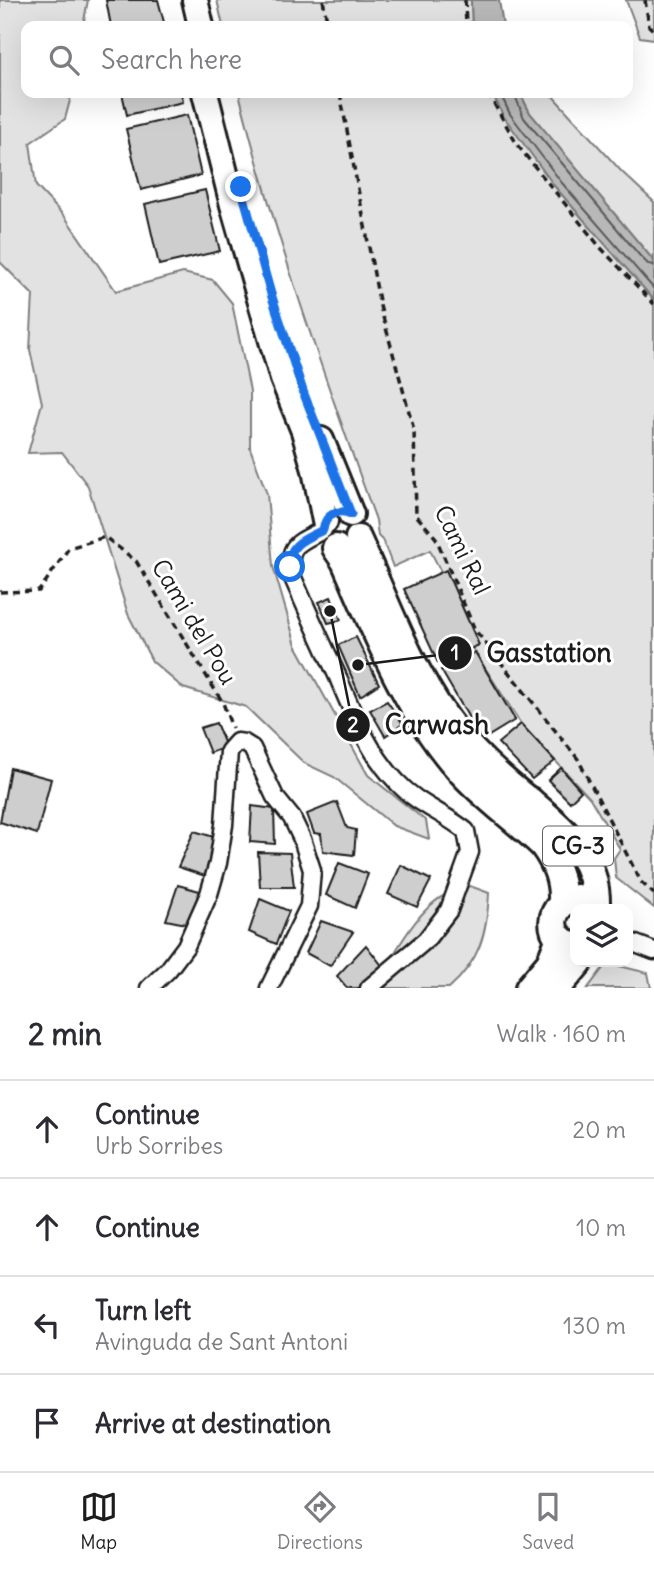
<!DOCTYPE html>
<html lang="en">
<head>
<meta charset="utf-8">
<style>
  :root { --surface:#fff; --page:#f7f7f7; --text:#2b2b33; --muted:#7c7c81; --line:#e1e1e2; --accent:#1c1c1c }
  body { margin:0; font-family:Delius,sans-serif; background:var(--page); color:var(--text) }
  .controls { position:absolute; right:21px; bottom:21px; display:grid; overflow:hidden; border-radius:14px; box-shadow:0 7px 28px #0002 }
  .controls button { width:63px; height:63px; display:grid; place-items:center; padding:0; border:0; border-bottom:2px solid var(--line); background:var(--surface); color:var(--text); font:35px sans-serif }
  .stop { position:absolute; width:21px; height:21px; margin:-16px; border:5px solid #1a73e8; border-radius:50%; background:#fff }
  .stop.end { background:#1a73e8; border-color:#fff; box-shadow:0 2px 7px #0008 }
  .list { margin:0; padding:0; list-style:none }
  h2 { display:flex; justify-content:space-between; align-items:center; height:91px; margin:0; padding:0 28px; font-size:30px }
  h2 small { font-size:23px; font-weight:400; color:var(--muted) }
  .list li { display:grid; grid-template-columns:46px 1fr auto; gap:21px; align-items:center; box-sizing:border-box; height:98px; padding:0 28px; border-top:2px solid var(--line) }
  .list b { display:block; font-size:26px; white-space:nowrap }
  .list p { margin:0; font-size:23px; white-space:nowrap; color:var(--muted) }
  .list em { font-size:23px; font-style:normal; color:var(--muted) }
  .icon { flex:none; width:38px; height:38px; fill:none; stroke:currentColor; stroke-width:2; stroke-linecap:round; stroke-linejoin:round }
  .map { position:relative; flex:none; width:654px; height:988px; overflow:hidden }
  .search { position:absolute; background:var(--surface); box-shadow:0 7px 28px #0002; left:21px; right:21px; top:21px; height:77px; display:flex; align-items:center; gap:18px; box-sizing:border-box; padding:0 24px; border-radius:14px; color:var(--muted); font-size:26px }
  .sheet { height:483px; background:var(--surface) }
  nav { display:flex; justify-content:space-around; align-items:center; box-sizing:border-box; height:98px; border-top:2px solid var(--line); background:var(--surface); font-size:19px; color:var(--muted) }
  nav a { display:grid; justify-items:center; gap:4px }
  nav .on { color:var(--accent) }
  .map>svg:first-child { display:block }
</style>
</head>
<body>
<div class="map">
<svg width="654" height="988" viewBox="0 0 654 988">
  <rect width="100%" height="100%" fill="#fff"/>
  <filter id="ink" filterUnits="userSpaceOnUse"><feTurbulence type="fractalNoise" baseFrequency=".0143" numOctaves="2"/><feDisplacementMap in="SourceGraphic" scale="14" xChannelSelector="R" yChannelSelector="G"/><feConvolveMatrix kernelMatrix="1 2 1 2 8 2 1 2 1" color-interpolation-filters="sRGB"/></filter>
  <g filter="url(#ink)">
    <path fill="#e2e2e2" stroke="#7f7f7f" stroke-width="2" d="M0,0H88L83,26H26V93H72L65,119L30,143L36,186L65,217L116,291L183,273L213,280L232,303L250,391V448L267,494L273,566L296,645L368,775L426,821L429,839L394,826L334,777L304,763L246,707L183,688L152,661L128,614L88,486L62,452L28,453L42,403L30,350L33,295L0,262Z
      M217,0H471L472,26H223Z
      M626,0H654V39L640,37Z
      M239,93H493L556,188L654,300V908L616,878L614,858L620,849L590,798L521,724L475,652L472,648L478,645L430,550L393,567L383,541L378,536L376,520C325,379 275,238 239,93Z
      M520,93H550L622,172L654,202V261L530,113Z
      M470,886L489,893C487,933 480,961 449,988H373C392,960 416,907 449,893C456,890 463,888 470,886Z
      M607,963L648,973L651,988H588Z"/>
    <path fill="#b8b8b8" stroke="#7a7a7a" stroke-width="2" d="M471,0H499L503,26H472Z
      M492,93H520L530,113L654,261V300L556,188L504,117Z"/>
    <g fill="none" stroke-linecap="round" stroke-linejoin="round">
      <path stroke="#5a5a5a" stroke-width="2" d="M500,93L510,114L562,183L654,289
        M514,93L524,118L640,256L648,264L654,265"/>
    </g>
    <path fill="#cecece" stroke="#1c1c1c" stroke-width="2" d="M106,0H158L165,26H111Z
      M122,93H181L183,102L127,115Z
      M187,115L201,175L141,190L126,129Z
      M205,190L220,251L159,265L145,204Z
      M446,570L479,645L438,663L404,589Z
      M331,597L341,620L328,623L319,602Z
      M356,637L379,684L360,696L338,645Z
      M475,652L515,720L482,740L441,670Z
      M387,701L403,724L385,736L370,710Z
      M216,723L226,747L210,753L200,728Z
      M521,724L555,761L532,779L498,743Z
      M10,768L51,779L37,834L0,822Z
      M561,768L581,791L570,802L548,780Z
      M337,802L347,828L356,830L354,855L323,851L321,834L314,833L307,814Z
      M252,806L274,809L275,844L250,842Z
      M194,831L217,838L205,876L178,867Z
      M258,852L290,853L294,887H260Z
      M339,863L368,874L355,908L326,895Z
      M401,865L431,880L417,907L388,894Z
      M178,885L203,892L191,925L166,920Z
      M260,899L289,911L276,944L249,932Z
      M321,921L353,932L330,966L306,953Z
      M366,945L383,967L360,988H347L337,976Z"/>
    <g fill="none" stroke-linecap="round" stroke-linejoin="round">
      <defs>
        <path id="minor" d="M323,530C296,544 286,545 293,578C307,610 322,643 337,675C353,713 368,752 397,782C417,804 444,813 466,831L470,852L449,910L426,940L369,988
          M628,941L654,951
          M149,988L168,970L186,946L209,894L218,863L224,825L229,751L237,742L244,743L252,748L275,797L292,818L302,839L312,870L309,906L269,988"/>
        <path id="primary" d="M195,0L201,26
          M205,93L233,205L283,379L304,431L315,470L325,521
          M321,440L351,514
          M358,538C385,597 409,665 446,717C469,750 499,776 530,801"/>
        <path id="trunk" d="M336,548L345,561C377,634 406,710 460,770C485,798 516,819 543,845C557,864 563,881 562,904
          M530,801C565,833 598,856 596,908
          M575,945C544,941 547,901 578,898
          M529,988L550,963L560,938
          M557,988L579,962"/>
      </defs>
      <use href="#minor" stroke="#1c1c1c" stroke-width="21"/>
      <use href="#primary" stroke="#1c1c1c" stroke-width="30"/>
      <use href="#trunk" stroke="#1c1c1c" stroke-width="32"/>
      <path stroke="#1c1c1c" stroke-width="3.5" stroke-dasharray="7 5" stroke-linecap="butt" d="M323,0L328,26
        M465,0L466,26
        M645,0L649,26L654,31
        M340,93L380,306L414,430L416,515L436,538L475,630L578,759L641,882L654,894
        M488,93L518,146L600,247L654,304
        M0,592L39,591L69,548L105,537L136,561L223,703L232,728"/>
      <use href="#minor" stroke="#fff" stroke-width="16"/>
      <use href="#primary" stroke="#fff" stroke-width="24"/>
      <use href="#trunk" stroke="#fff" stroke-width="26"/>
    </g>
  </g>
  <g fill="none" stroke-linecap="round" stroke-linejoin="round" filter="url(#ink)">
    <path stroke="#1a73e8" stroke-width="9" d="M241,187L271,294L304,394L351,514C337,508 325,515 323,530C305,539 287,544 290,567"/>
  </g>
  <g text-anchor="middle" stroke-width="6" stroke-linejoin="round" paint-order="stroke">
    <rect fill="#fff" stroke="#606060" stroke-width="2" x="543" y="826.5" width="70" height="39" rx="5"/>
    <g font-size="23" font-weight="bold" fill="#1c1c1c">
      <text x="578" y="854">CG-3</text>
    </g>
    <g font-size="24" fill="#1c1c1c" stroke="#fff">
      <text transform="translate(462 550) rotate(64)" y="8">Cami Ral</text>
      <text transform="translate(194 622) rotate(59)" y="8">Cami del Pou</text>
    </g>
  </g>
  <path fill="none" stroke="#1c1c1c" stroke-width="2.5" d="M358 665L455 653M330 611L353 725"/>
  <g fill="#1c1c1c" stroke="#fff" stroke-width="2.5">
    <circle cx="358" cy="665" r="7"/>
    <circle cx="330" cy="611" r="7"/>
    <circle cx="455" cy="653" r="18"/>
    <circle cx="353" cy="725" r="18"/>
  </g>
  <g font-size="21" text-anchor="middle" font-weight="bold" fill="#fff">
    <text x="455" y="660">1</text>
    <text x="353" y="732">2</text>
  </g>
  <g font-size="26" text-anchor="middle" font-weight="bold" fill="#1c1c1c" stroke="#fff" stroke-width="6" stroke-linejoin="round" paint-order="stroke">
    <text x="549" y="662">Gasstation</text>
    <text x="437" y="734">Carwash</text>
  </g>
</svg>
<div class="controls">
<button><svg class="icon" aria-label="layers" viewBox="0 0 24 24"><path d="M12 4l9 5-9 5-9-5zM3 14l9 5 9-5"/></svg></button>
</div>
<div class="stop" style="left:290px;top:567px"></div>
<div class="stop end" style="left:241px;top:187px"></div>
<div class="search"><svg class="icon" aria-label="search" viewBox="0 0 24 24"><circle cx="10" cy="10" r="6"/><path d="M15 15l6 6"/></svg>Search here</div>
</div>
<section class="sheet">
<h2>2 min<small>Walk · 160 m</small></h2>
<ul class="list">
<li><svg class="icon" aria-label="ahead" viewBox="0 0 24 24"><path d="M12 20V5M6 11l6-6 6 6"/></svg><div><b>Continue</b><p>Urb Sorribes</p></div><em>20 m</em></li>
<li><svg class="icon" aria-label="ahead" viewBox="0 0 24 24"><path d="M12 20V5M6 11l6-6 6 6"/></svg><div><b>Continue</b></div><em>10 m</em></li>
<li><svg class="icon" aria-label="left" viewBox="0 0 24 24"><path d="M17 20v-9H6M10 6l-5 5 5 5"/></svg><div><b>Turn left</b><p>Avinguda de Sant Antoni</p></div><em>130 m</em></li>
<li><svg class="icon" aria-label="arrive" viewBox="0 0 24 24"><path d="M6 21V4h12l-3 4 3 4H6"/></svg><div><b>Arrive at destination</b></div></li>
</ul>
</section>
<nav>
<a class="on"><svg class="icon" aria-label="map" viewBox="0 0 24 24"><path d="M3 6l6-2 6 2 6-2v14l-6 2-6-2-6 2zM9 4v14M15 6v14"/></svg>Map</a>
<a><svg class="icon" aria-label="directions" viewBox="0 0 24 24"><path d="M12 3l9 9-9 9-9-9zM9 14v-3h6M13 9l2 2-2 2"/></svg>Directions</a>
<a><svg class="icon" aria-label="saved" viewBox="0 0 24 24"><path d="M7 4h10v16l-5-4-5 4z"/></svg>Saved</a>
</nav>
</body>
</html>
